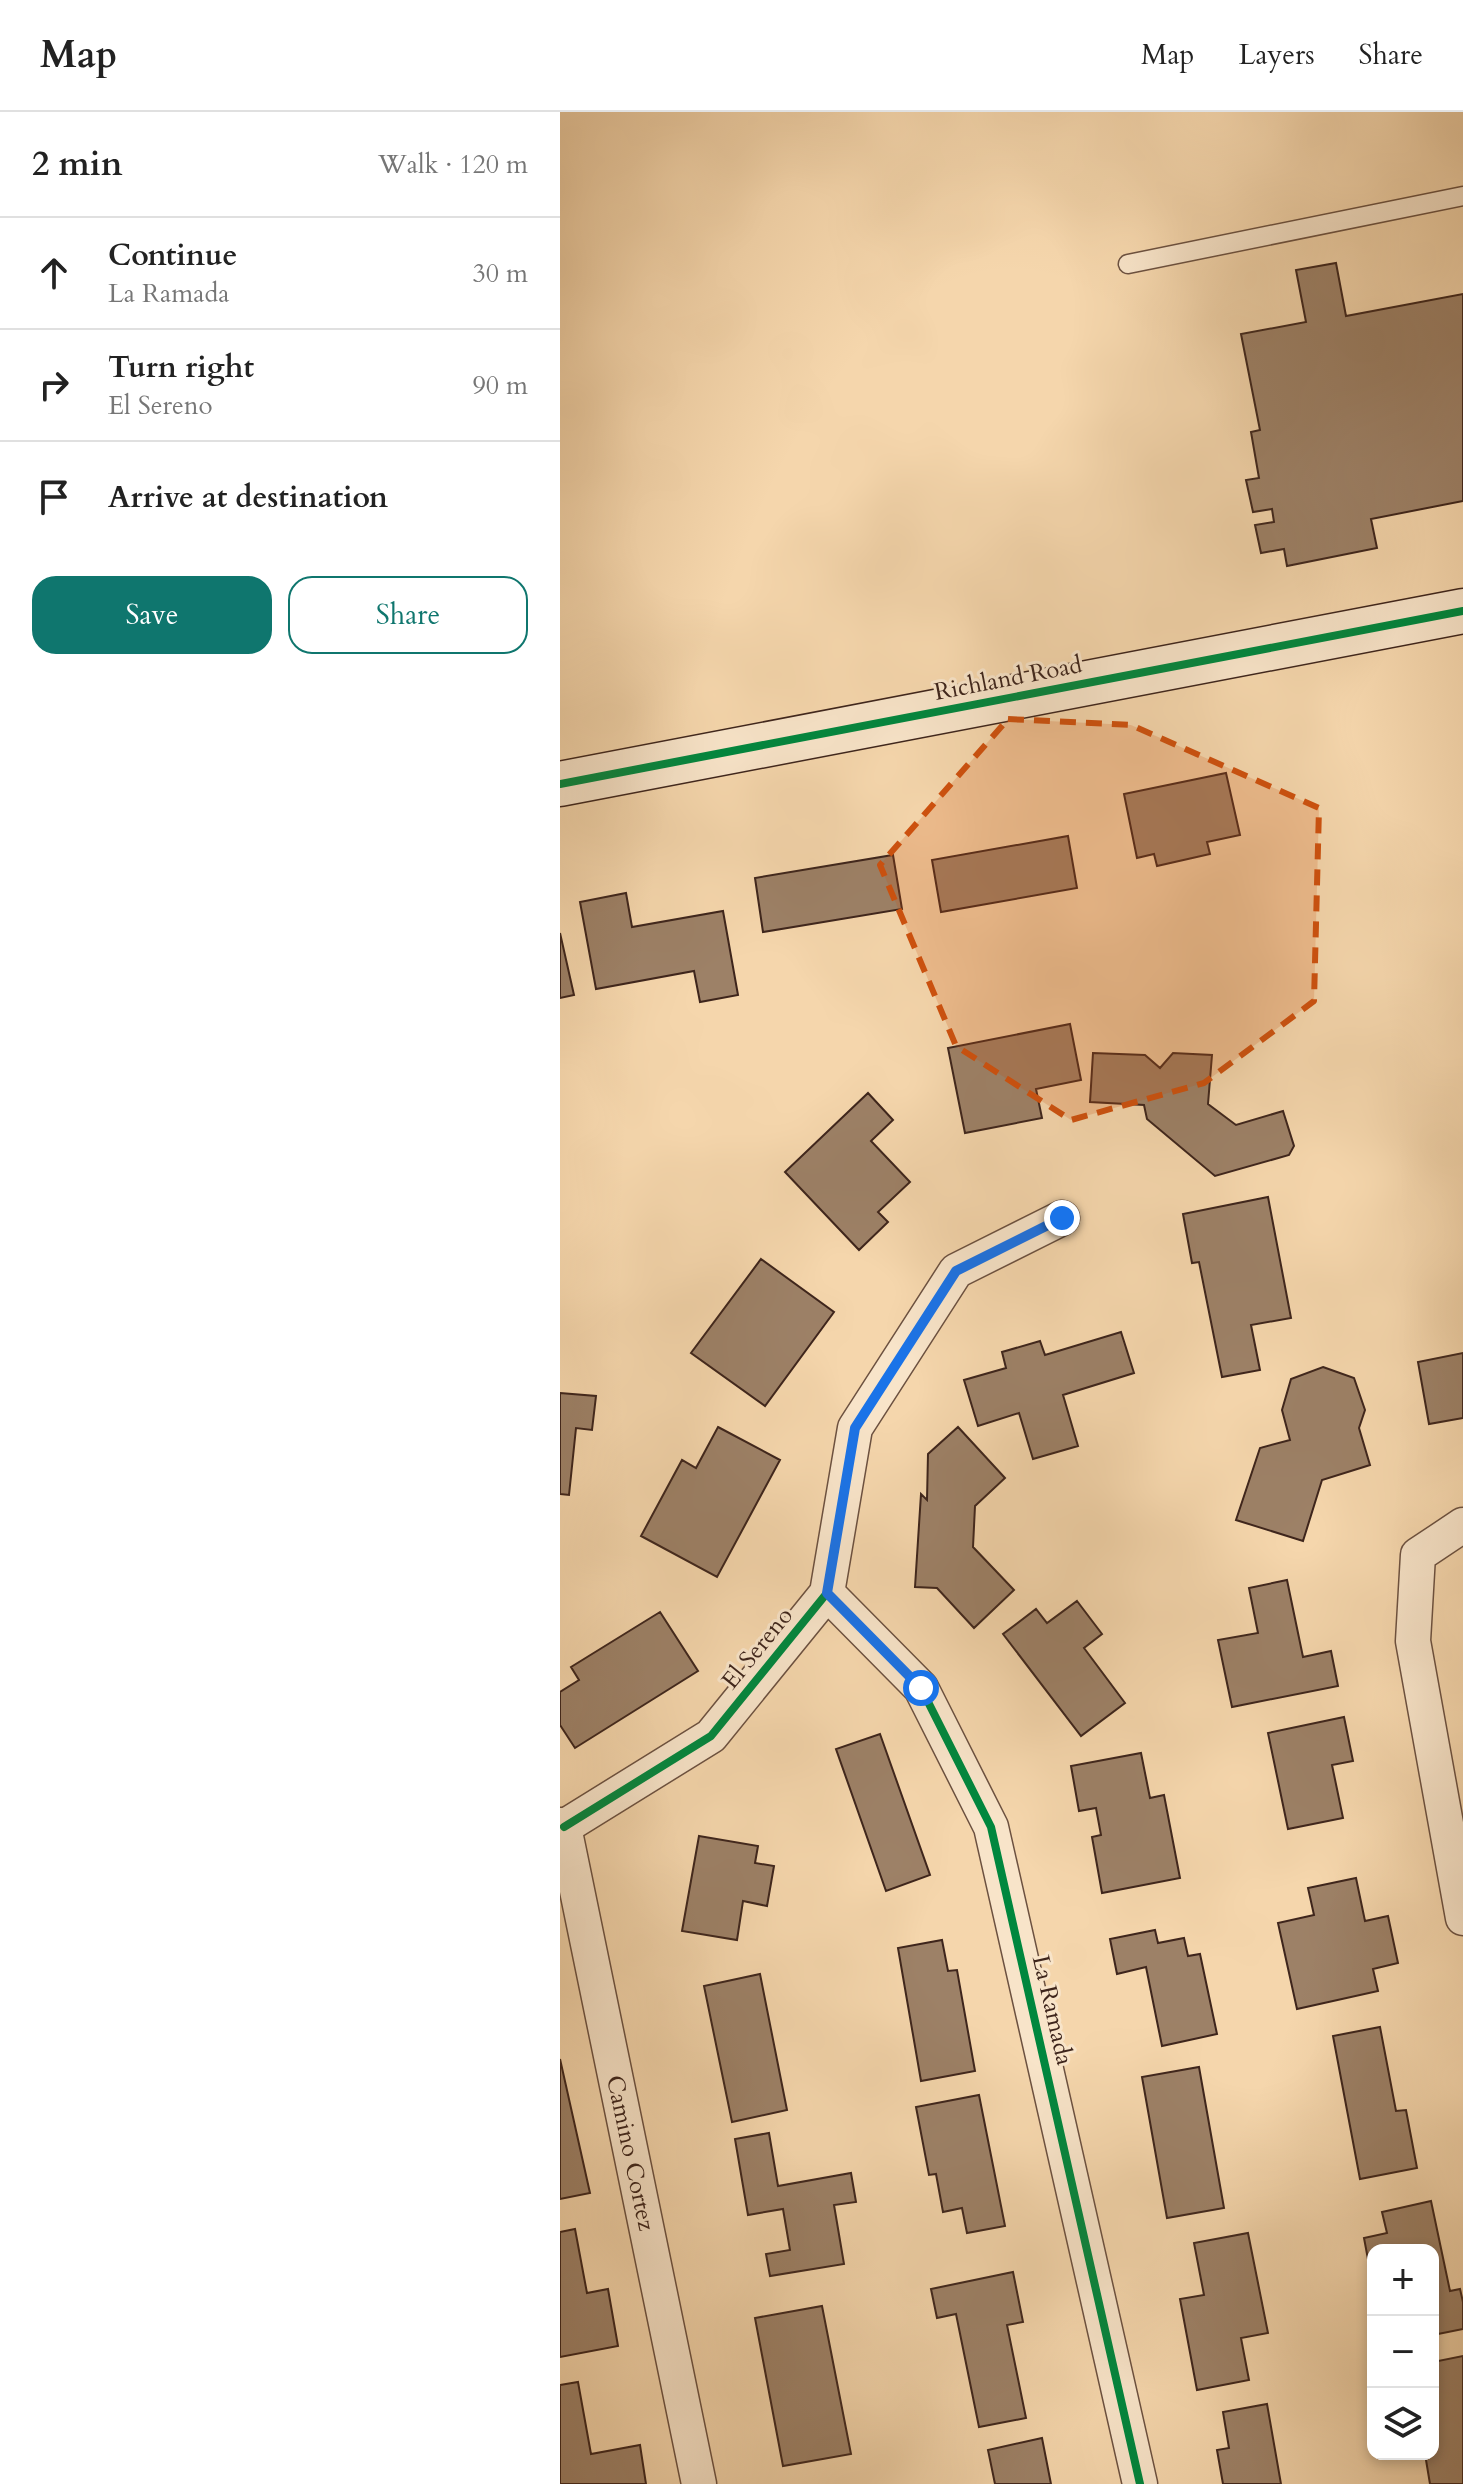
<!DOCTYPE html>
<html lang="en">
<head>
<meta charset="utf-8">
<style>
  :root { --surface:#fff; --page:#f6f6f6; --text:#222; --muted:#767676; --line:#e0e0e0; --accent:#0f766e }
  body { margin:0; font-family:Cardo,serif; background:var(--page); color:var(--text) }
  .controls { position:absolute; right:24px; bottom:24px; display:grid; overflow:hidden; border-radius:16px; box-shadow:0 4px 12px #0003 }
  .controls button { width:72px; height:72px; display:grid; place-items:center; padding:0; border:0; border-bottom:2px solid var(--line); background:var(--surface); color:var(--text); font:40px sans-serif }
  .stop { position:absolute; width:24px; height:24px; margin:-18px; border:6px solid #1a73e8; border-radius:50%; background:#fff }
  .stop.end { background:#1a73e8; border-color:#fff; box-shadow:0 2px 8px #0008 }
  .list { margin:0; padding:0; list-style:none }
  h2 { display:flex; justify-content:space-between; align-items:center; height:104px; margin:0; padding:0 32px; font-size:34px }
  h2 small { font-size:26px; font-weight:400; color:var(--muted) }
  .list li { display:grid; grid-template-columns:52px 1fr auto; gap:24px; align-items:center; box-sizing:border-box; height:112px; padding:0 32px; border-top:2px solid var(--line) }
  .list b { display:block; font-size:30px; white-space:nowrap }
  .list p { margin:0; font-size:26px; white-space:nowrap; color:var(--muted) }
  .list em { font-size:26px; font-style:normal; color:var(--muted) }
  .actions { display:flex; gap:16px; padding:24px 32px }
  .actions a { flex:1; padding:18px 0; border:2px solid var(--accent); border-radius:24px; text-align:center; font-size:28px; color:var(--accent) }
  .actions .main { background:var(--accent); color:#fff }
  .icon { flex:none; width:44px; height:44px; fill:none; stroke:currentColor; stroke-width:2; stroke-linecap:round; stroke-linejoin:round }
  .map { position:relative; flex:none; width:903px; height:2372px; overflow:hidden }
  header { display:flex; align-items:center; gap:48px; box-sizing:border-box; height:112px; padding:0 40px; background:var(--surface); border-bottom:2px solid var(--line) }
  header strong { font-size:38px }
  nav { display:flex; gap:44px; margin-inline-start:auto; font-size:28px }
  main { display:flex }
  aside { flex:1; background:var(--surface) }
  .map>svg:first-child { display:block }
</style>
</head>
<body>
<header>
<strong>Map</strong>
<nav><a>Map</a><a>Layers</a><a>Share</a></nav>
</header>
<main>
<aside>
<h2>2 min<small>Walk · 120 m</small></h2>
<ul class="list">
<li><svg class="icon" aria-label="ahead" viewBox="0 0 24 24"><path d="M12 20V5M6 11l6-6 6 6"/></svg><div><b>Continue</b><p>La Ramada</p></div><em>30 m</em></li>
<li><svg class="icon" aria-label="right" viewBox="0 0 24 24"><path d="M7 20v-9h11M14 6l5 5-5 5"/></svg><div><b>Turn right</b><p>El Sereno</p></div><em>90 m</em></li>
<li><svg class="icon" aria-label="arrive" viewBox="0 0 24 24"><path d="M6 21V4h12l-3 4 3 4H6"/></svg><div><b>Arrive at destination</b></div></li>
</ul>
<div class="actions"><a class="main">Save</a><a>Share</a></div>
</aside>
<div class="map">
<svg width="903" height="2372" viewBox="0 0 903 2372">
  <rect width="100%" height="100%" fill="#f5d6ac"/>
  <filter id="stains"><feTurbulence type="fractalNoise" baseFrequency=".0025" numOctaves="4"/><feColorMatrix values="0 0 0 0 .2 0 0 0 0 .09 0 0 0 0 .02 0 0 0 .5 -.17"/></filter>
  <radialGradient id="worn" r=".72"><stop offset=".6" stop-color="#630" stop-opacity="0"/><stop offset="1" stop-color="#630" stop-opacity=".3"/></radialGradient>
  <path fill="#9d8167" stroke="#3e251c" stroke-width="2" d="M776,151L786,204L903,182V389L811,407L817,436L727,454L724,437L701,441L695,413L714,410L712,397L693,400L686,368L699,366L691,320L700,318L681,222L746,210L736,158Z
    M666,661L680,723L647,730L650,742L597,754L594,742L577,746L564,682Z
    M508,724L517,776L381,800L372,748Z
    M333,743L342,797L203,820L195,766Z
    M66,781L72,815L163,799L178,883L140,890L134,859L36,877L20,790Z
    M0,821L14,883L0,886Z
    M510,912L521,968L476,977L482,1006L405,1021L388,936Z
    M533,941L585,943L600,956L613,941L652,943L648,992L676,1013L723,999L734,1034L729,1043L655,1064L587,1007L584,993L530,990Z
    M308,981L333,1008L311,1029L350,1070L318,1100L328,1110L299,1138L225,1060Z
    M708,1085L731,1206L691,1213L700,1258L662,1265L639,1150L632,1151L623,1102Z
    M201,1147L274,1200L205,1294L131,1241Z
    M561,1220L574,1261L503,1283L518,1334L473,1347L459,1301L418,1314L404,1268L446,1256L442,1240L480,1229L485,1243Z
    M903,1241V1306L869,1312L858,1250Z
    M763,1255L794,1266L805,1298L799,1316L810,1353L762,1368L743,1429L676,1408L700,1336L730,1328L722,1298L731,1267Z
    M0,1281L36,1284L32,1318L16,1316L9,1383L0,1382Z
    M158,1315L220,1348L157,1465L81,1424L122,1348L136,1356Z
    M398,1315L445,1366L415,1394L413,1435L454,1478L414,1516L377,1476L355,1475L361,1382L367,1388L368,1342Z
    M727,1468L743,1545L771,1539L778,1574L672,1595L658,1528L698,1521L689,1476Z
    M517,1489L542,1522L524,1536L565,1591L521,1624L443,1522L476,1497L487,1511Z
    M100,1500L138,1559L15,1636L0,1613V1580L19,1568L11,1555Z
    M784,1605L793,1649L772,1653L783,1706L728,1717L708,1621Z
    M320,1622L370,1763L326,1779L276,1637Z
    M581,1641L590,1686L604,1683L620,1766L542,1781L532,1725L541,1723L536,1696L519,1699L511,1654Z
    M139,1724L198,1734L195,1751L214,1754L207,1794L183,1789L177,1828L122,1819Z
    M796,1766L805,1809L828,1804L838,1851L813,1857L818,1879L737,1897L718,1811L754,1803L748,1776Z
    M595,1818L598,1831L624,1826L628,1844L640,1842L657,1922L602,1934L586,1855L557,1862L550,1827Z
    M382,1828L388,1859L397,1858L415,1959L361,1969L338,1836Z
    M200,1862L227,1998L172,2010L144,1874Z
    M820,1915L836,1999L846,1998L857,2056L800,2067L773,1924Z
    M0,1947L30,2081L0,2087Z
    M639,1955L664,2096L607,2106L582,1965Z
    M419,1983L445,2114L407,2121L402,2096L383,2100L376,2062L369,2063L356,1995Z
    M209,2021L218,2074L291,2061L296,2090L274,2093L284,2152L210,2164L206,2142L230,2138L223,2097L188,2103L175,2027Z
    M871,2089L890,2179L900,2177L903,2190V2217L873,2223V2138H813L810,2158L804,2126L827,2121L822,2100Z
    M15,2117L27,2181L48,2177L58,2234L0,2245V2120Z
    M688,2121L708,2221L681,2226L689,2268L637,2278L620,2187L644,2183L634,2131Z
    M453,2160L463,2210L447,2213L466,2306L419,2315L396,2202L377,2206L371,2177Z
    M262,2194L291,2342L223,2354L195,2206Z
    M903,2244V2372H870L865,2342H873V2250Z
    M18,2270L31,2342L80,2333L86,2372H0V2273Z
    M707,2292L721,2372H663L657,2338L669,2336L663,2300Z
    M482,2326L491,2372H435L428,2338Z"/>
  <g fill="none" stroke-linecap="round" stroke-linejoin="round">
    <defs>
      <path id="lane" d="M568,152L903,84"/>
      <path id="street" d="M903,1413L858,1443L853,1529L903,1806
        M267,1481L361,1576L431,1715L580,2372
        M0,1713L4,1715L139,2372
        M4,1715L151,1624L267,1481L295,1316L396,1159L502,1106"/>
      <path id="secondary" d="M0,672L903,499"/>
    </defs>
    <use href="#lane" stroke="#6c5140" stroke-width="21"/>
    <use href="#street" stroke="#6c5140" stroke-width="37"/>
    <use href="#secondary" stroke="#3e251c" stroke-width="47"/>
    <use href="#lane" stroke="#f8e4c9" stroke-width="18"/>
    <use href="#street" stroke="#f8e4c9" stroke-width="34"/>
    <use href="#secondary" stroke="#f8e4c9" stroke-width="44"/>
    <defs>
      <path id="cycleway" d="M0,672L903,499
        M267,1481L361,1576L431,1715L580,2372
        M4,1715L151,1624L267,1481L295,1316L396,1159L502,1106"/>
    </defs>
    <use href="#cycleway" stroke="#f8e4c9" stroke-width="13"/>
    <use href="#cycleway" stroke="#00873e" stroke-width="8"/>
  </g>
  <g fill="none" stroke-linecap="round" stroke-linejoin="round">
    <path stroke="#1a73e8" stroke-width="10" d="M361,1576L267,1481L295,1316L396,1159L502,1106"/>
  </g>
  <path fill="#ce510e" fill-opacity="0.2" stroke="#ce510e" stroke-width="6" stroke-dasharray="16 10" stroke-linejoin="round" d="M448,607L571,613L759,696L754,889L644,971L511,1008L396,934L320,753Z"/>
  <g text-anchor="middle" stroke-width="6" stroke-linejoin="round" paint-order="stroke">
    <g font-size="24" fill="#3e251c" stroke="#f8e4c9">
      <text transform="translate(448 566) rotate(-11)" y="8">Richland Road</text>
      <text transform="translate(197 1536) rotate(-51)" y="8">El Sereno</text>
      <text transform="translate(493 1898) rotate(77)" y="8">La Ramada</text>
      <text transform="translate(71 2041) rotate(78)" y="8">Camino Cortez</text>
    </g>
  </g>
  <rect width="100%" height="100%" filter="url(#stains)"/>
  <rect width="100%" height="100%" fill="url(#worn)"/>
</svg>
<div class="controls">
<button>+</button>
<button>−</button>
<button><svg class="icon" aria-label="layers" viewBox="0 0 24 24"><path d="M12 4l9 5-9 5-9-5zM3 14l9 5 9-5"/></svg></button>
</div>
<div class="stop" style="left:361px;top:1576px"></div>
<div class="stop end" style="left:502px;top:1106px"></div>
</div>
</main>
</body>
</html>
